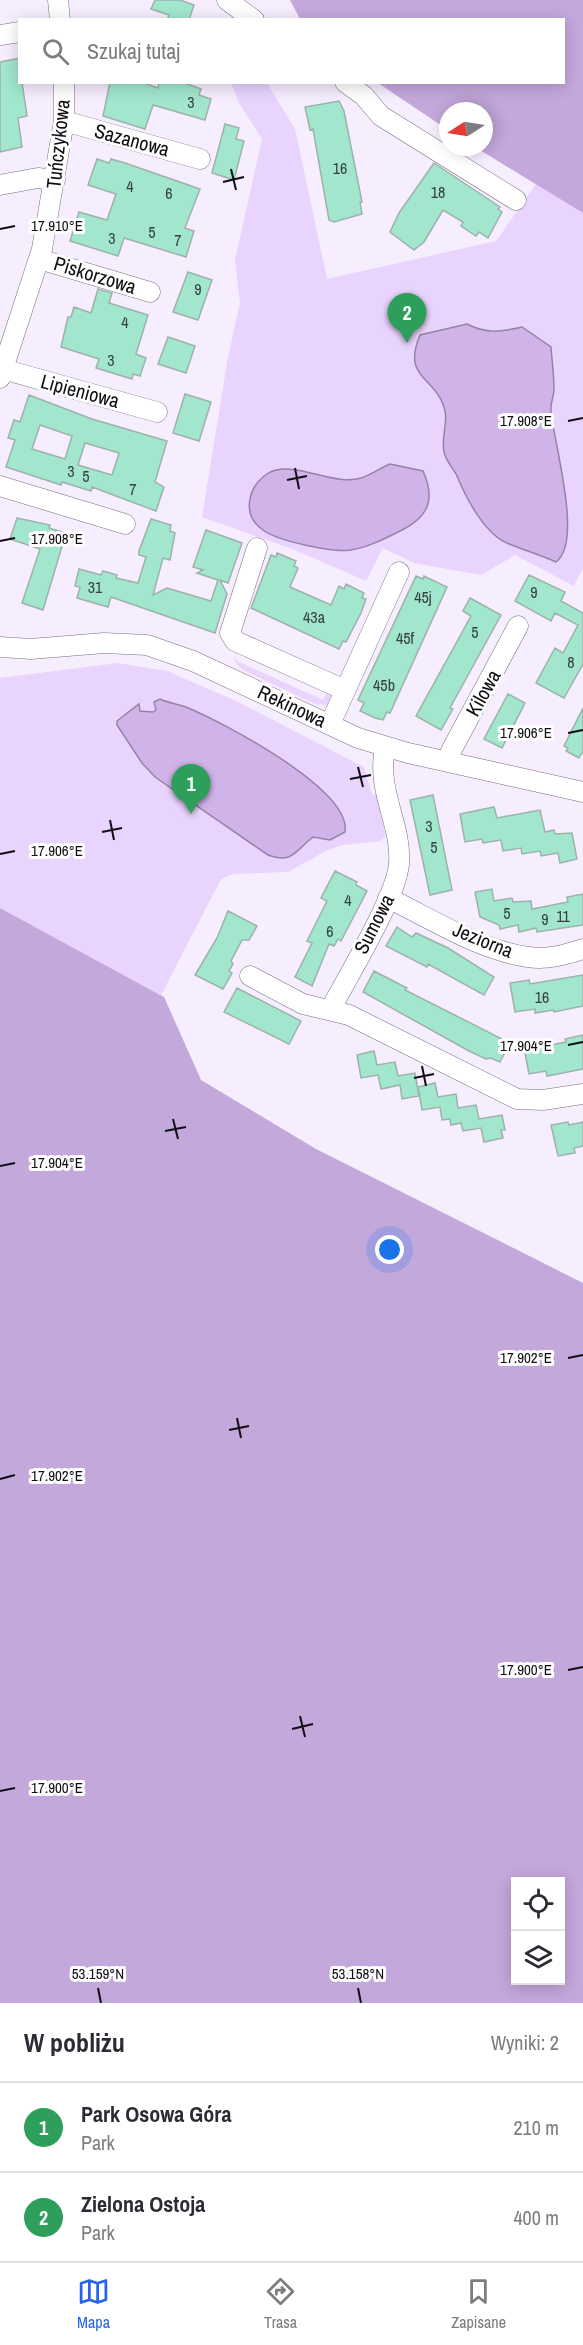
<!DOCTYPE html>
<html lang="pl">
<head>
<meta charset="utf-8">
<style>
  :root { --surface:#fff; --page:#f7f7f7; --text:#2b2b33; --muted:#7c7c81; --line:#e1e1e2; --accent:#2563eb }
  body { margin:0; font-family:"Archivo Narrow",sans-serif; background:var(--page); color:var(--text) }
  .controls { position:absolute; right:18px; bottom:18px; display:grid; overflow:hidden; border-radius:0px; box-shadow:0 3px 15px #0003 }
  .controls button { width:54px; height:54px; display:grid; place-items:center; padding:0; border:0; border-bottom:2px solid var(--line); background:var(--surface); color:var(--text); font:30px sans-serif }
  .compass { position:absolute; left:439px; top:102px; width:54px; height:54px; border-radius:50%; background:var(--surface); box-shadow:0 3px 15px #0003; rotate:258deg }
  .you { position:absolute; left:390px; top:1250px; width:21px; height:21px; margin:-15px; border:4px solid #fff; border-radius:50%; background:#1a73e8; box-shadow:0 0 0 9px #1a73e833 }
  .badge { display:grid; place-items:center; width:39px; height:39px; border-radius:50%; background:var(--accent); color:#fff; font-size:20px; font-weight:700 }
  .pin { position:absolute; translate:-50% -50px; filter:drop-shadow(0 2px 3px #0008) }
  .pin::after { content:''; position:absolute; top:32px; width:21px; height:18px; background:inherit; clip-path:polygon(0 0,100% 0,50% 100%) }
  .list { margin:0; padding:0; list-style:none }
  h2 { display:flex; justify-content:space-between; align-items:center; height:78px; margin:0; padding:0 24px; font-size:26px }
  h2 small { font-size:20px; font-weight:400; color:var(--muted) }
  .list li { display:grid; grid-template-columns:39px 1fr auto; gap:18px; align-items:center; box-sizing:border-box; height:90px; padding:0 24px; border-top:2px solid var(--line) }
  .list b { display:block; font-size:22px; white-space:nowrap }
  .list p { margin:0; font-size:20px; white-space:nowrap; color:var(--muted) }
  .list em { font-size:20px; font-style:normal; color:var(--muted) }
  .icon { flex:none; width:33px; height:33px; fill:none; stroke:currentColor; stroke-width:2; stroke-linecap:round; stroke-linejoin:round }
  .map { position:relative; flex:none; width:583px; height:2003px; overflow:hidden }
  .search { position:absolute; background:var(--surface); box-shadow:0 3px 15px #0003; left:18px; right:18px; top:18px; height:66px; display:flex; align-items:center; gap:15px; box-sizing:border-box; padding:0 21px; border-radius:0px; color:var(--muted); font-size:22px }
  .sheet { height:258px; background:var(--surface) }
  nav { display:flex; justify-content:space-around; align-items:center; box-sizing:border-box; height:84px; border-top:2px solid var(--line); background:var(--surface); font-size:16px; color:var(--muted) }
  nav a { display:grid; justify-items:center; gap:3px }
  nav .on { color:var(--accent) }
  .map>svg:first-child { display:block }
</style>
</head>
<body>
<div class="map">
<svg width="583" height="2003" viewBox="0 0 583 2003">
  <rect width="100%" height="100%" fill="#f6edff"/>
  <path fill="#e9d4fd" d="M231,83H267L295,129L327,279L496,241L536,184L583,213V568L574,586L515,555L481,575L414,563L383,548L366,581L295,550L202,517L228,357L240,303L235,260L262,139L239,103Z
    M237,650L235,660L323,700L328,691L332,694V700L327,705L315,704L241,669L234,660Z
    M118,663L167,671L236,701L364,767L372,795L377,794L385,832V837L380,841L343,845L326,851L288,872L233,874L221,879L161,995L0,908V678Z"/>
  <path fill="#c3a8dc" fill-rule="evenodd" d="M290,0H583V213L475,147H484V111H448V130L378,83L564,82V20L300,19Z
    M0,908L164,997L201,1080L316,1149L583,1283V2003H0ZM516,1882H560V1980H516Z"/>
  <path fill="#d0b4e9" stroke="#9682a9" stroke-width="1.5" d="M467,324C486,334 501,332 522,327L551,347C552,361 554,375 554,389C554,396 550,404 551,411C555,449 583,542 556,562C541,555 524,550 509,544C485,535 466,498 457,476C453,468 446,461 444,452C441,438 448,422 445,411C437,376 401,380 420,335Z
    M390,464L423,471C435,498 430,516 402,530C386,538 369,547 351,550C334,553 277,541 263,530C241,515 248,487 267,474C291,458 334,487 361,478C371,475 380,468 390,464Z
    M160,699C168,703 178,704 186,707C220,721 352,789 345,832L330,840L313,837C295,851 293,864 268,855L155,777L142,763L117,725V721L139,704L140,711L153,712L156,710L154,702Z"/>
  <path fill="#a1e6cd" stroke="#9db2aa" stroke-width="1.5" fill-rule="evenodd" d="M155,0H180L194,5L189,20H167L169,15L151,9Z
    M20,58V82H22L27,116L18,118L22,147L0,152V62Z
    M110,82H141L158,88L159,82H182L201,89L199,95L211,99L205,120L153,105L145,129L103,116Z
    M339,101L344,111L362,202H360L362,214L334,222L329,220L313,129L310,130L305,107Z
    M225,124L239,128L236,139L244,141L234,180L212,173Z
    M97,159L109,163L111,159L125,163L200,189L185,228L194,231L186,257L124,238L118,256L70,241L79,212L107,220L116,194L88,185Z
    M434,163L500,207L498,209L502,212L488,238L479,232L476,236L461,226L463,222L443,210L424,242L414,250L390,232L399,213Z
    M188,272L212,280L198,320L173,312Z
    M98,289L112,293L109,303L148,315L136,354L146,358L140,376L133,374L132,379L96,368L99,359L61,347L68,317H71L74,307L91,313Z
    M168,337L195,346L186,373L158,364Z
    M185,394L211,402L199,441L173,433Z
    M29,395L92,419L167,441L155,482L164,487L156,511L92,487L91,491L62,482L61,485L6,467L15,440L8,438L14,420L20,422ZM40,425L72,436L65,459L32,449ZM85,443L119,453L112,475L78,465Z
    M17,518L50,525L49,528L66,533L43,610L22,603L40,549L10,539Z
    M151,519L171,525L170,531L175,533L170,560L163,558L153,595L167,588L211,601L218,580L197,573L203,570L193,567L206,530L242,543L228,583L220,580L227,594L215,633L111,597L108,607L77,598L80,587L75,586L79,569L101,575L103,571L117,575L116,578L138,583L146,557L139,555V551Z
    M277,553L296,561L294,566L298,568L290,587L331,605L339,586L344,589L346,584L364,593L362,598L366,599L361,613L346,642L343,641L339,649L251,608L271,555L276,557Z
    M529,575L565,592L561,601L583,613V664L564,698L536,683L555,648L563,653L578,625L555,613L551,621L515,601Z
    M416,576L423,579L424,576L447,587L390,713L387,712L383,720L375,718L360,711L364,703L358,700Z
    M470,598L501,615L450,708L453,709L441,730L416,716L471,616L463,611Z
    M508,694L525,703L502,748L484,739Z
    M583,708V751L579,758L566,751L568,748L564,746Z
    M433,795L452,890L430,895L410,800Z
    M494,807L497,818L540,810L545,832L554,830L555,834L572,833L577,859L560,863L558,853L541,856L540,851L522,854L521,848L503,851L501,840L483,843L482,839L465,842L460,814Z
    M335,871L357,882L356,885L367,891L341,941L338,939L334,946L329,944L312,986L295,977L312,943L307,941L327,901L321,898Z
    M492,889L494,901L512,898L513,902L531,901L532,909L568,902L567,897L583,894V925L537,932L536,928L519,932L518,925L500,929L499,925L480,917L475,892Z
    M228,911L257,926L249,940H242L231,961L233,964L229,971L232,973L223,989L195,975L217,938Z
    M397,927L412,937L416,933L448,948L494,977L484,995L428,964L427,967L386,946Z
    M374,971L407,988L405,990L510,1043L500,1062L491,1058L486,1059L469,1051L363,992Z
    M583,975V1006L554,1012L553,1010L535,1013V1009L515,1012L510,983L529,980L530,984Z
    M237,988L301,1021L289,1044L224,1012Z
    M583,1035V1069L547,1076L546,1071L529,1074L523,1043L540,1040L541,1047L566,1042L565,1039Z
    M374,1051L377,1065L395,1062L398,1076L415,1073L419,1096L402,1099L400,1085L381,1089L378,1075L361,1078L357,1055Z
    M435,1083L438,1097L456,1094L458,1108L476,1105L479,1119L502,1115L505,1130H501L503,1138L484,1142L481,1128L463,1131L461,1123L451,1125L450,1119L442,1120L440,1107L422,1110L418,1087Z
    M568,1122L569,1125L583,1122V1146L574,1148L575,1153L558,1156L551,1125Z"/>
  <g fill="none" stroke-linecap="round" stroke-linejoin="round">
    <defs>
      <path id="minor" d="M58,0L60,20
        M227,0L254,20
        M0,35L20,32
        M345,82L364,96L381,116L516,200
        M64,121L200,159
        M0,185L38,178L55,180
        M39,259L150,292
        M2,369L157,412
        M0,378L42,249L64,121V82
        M0,486L125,524
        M257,548L230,633L235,641L345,690
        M0,647L31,649L104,643L147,645L193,661L358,738L408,753L583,792
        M330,724L399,572
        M449,761L451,751L518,626
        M388,898C432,919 479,950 528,957C547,960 565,955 583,949
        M250,976L303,1004L349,1015L517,1099L543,1100L583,1094
        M330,1010C348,976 396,898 399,864C402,823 376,793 385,747"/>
    </defs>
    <use href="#minor" stroke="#776f7f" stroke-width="21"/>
    <use href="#minor" stroke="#fff" stroke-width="20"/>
  </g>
  <path fill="none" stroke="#100d13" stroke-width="2" d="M231,169L236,190M223,182L244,177M0,229L15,226M568,421L583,418M295,468L299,489M287,480L307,476M0,541L15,538M568,733L583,730M358,767L363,787M350,779L371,775M110,820L114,840M102,832L122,828M0,854L15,851M568,1045L583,1042M422,1066L426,1086M414,1078L434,1074M173,1119L178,1139M165,1131L186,1127M0,1166L15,1163M568,1358L583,1355M237,1418L241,1438M229,1430L249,1426M0,1479L15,1475M568,1670L583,1667M300,1716L305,1737M292,1729L313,1724M0,1791L15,1788M98,1988L101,2003M358,1988L361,2003"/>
  <g text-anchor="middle" stroke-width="6" stroke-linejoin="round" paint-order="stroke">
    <g font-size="16" fill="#344342">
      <text x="191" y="108">3</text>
      <text x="340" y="174">16</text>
      <text x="130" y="192">4</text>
      <text x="438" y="198">18</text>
      <text x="169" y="199">6</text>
      <text x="152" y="238">5</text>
      <text x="112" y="244">3</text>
      <text x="178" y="246">7</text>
      <text x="198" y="295">9</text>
      <text x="125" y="328">4</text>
      <text x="111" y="366">3</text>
      <text x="71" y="477">3</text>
      <text x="86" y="482">5</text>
      <text x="133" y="495">7</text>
      <text x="95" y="593">31</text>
      <text x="534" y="598">9</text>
      <text x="423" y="603">45j</text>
      <text x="314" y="623">43a</text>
      <text x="475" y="638">5</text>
      <text x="405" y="644">45f</text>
      <text x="571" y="668">8</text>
      <text x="384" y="691">45b</text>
      <text x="429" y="832">3</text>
      <text x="434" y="853">5</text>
      <text x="348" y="906">4</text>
      <text x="507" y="919">5</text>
      <text x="563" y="922">11</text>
      <text x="545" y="925">9</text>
      <text x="330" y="937">6</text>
      <text x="542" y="1003">16</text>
    </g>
    <g font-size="20" fill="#100d13" stroke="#fefefe">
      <text transform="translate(132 140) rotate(15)" y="7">Sazanowa</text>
      <text transform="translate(58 144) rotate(-84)" y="7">Tuńczykowa</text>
      <text transform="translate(95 275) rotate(17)" y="7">Piskorzowa</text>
      <text transform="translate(80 391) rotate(15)" y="7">Lipieniowa</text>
      <text transform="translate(483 693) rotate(-61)" y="7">Kilowa</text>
      <text transform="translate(292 706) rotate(25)" y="7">Rekinowa</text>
      <text transform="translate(374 924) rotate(-63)" y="7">Sumowa</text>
      <text transform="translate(483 940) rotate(22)" y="7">Jeziorna</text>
    </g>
  </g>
  <g font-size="15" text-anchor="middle" fill="#100d13" stroke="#fefefe" stroke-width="6" stroke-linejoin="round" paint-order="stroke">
    <text x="57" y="231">17.910°E</text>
    <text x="526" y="426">17.908°E</text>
    <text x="57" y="544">17.908°E</text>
    <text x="526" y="738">17.906°E</text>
    <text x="57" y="856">17.906°E</text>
    <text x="526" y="1051">17.904°E</text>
    <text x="57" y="1168">17.904°E</text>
    <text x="526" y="1363">17.902°E</text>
    <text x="57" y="1481">17.902°E</text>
    <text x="526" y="1675">17.900°E</text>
    <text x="57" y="1793">17.900°E</text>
    <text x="98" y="1979">53.159°N</text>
    <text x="358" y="1979">53.158°N</text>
  </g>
</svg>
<div class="controls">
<button><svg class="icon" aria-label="locate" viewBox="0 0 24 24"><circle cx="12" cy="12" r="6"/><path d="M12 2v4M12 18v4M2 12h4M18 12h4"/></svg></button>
<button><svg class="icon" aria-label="layers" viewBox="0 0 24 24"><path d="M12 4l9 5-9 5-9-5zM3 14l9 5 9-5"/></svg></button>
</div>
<svg class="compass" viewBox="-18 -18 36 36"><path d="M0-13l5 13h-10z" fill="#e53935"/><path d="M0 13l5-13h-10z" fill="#7c7c81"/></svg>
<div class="you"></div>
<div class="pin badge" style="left:191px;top:814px;background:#2e9e5b">1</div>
<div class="pin badge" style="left:407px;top:343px;background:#2e9e5b">2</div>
<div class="search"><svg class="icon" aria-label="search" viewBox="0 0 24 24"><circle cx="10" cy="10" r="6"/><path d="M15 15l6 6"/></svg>Szukaj tutaj</div>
</div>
<section class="sheet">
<h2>W pobliżu<small>Wyniki: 2</small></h2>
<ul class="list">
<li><span class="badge" style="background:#2e9e5b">1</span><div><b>Park Osowa Góra</b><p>Park</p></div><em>210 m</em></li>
<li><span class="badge" style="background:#2e9e5b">2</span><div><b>Zielona Ostoja</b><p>Park</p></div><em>400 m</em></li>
</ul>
</section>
<nav>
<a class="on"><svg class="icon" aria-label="map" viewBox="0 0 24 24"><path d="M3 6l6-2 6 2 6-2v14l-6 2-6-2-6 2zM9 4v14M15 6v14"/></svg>Mapa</a>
<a><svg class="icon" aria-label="directions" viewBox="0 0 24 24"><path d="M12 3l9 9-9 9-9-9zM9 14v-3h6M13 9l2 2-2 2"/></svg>Trasa</a>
<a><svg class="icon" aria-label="saved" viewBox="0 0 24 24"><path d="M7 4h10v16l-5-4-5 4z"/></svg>Zapisane</a>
</nav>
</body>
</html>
